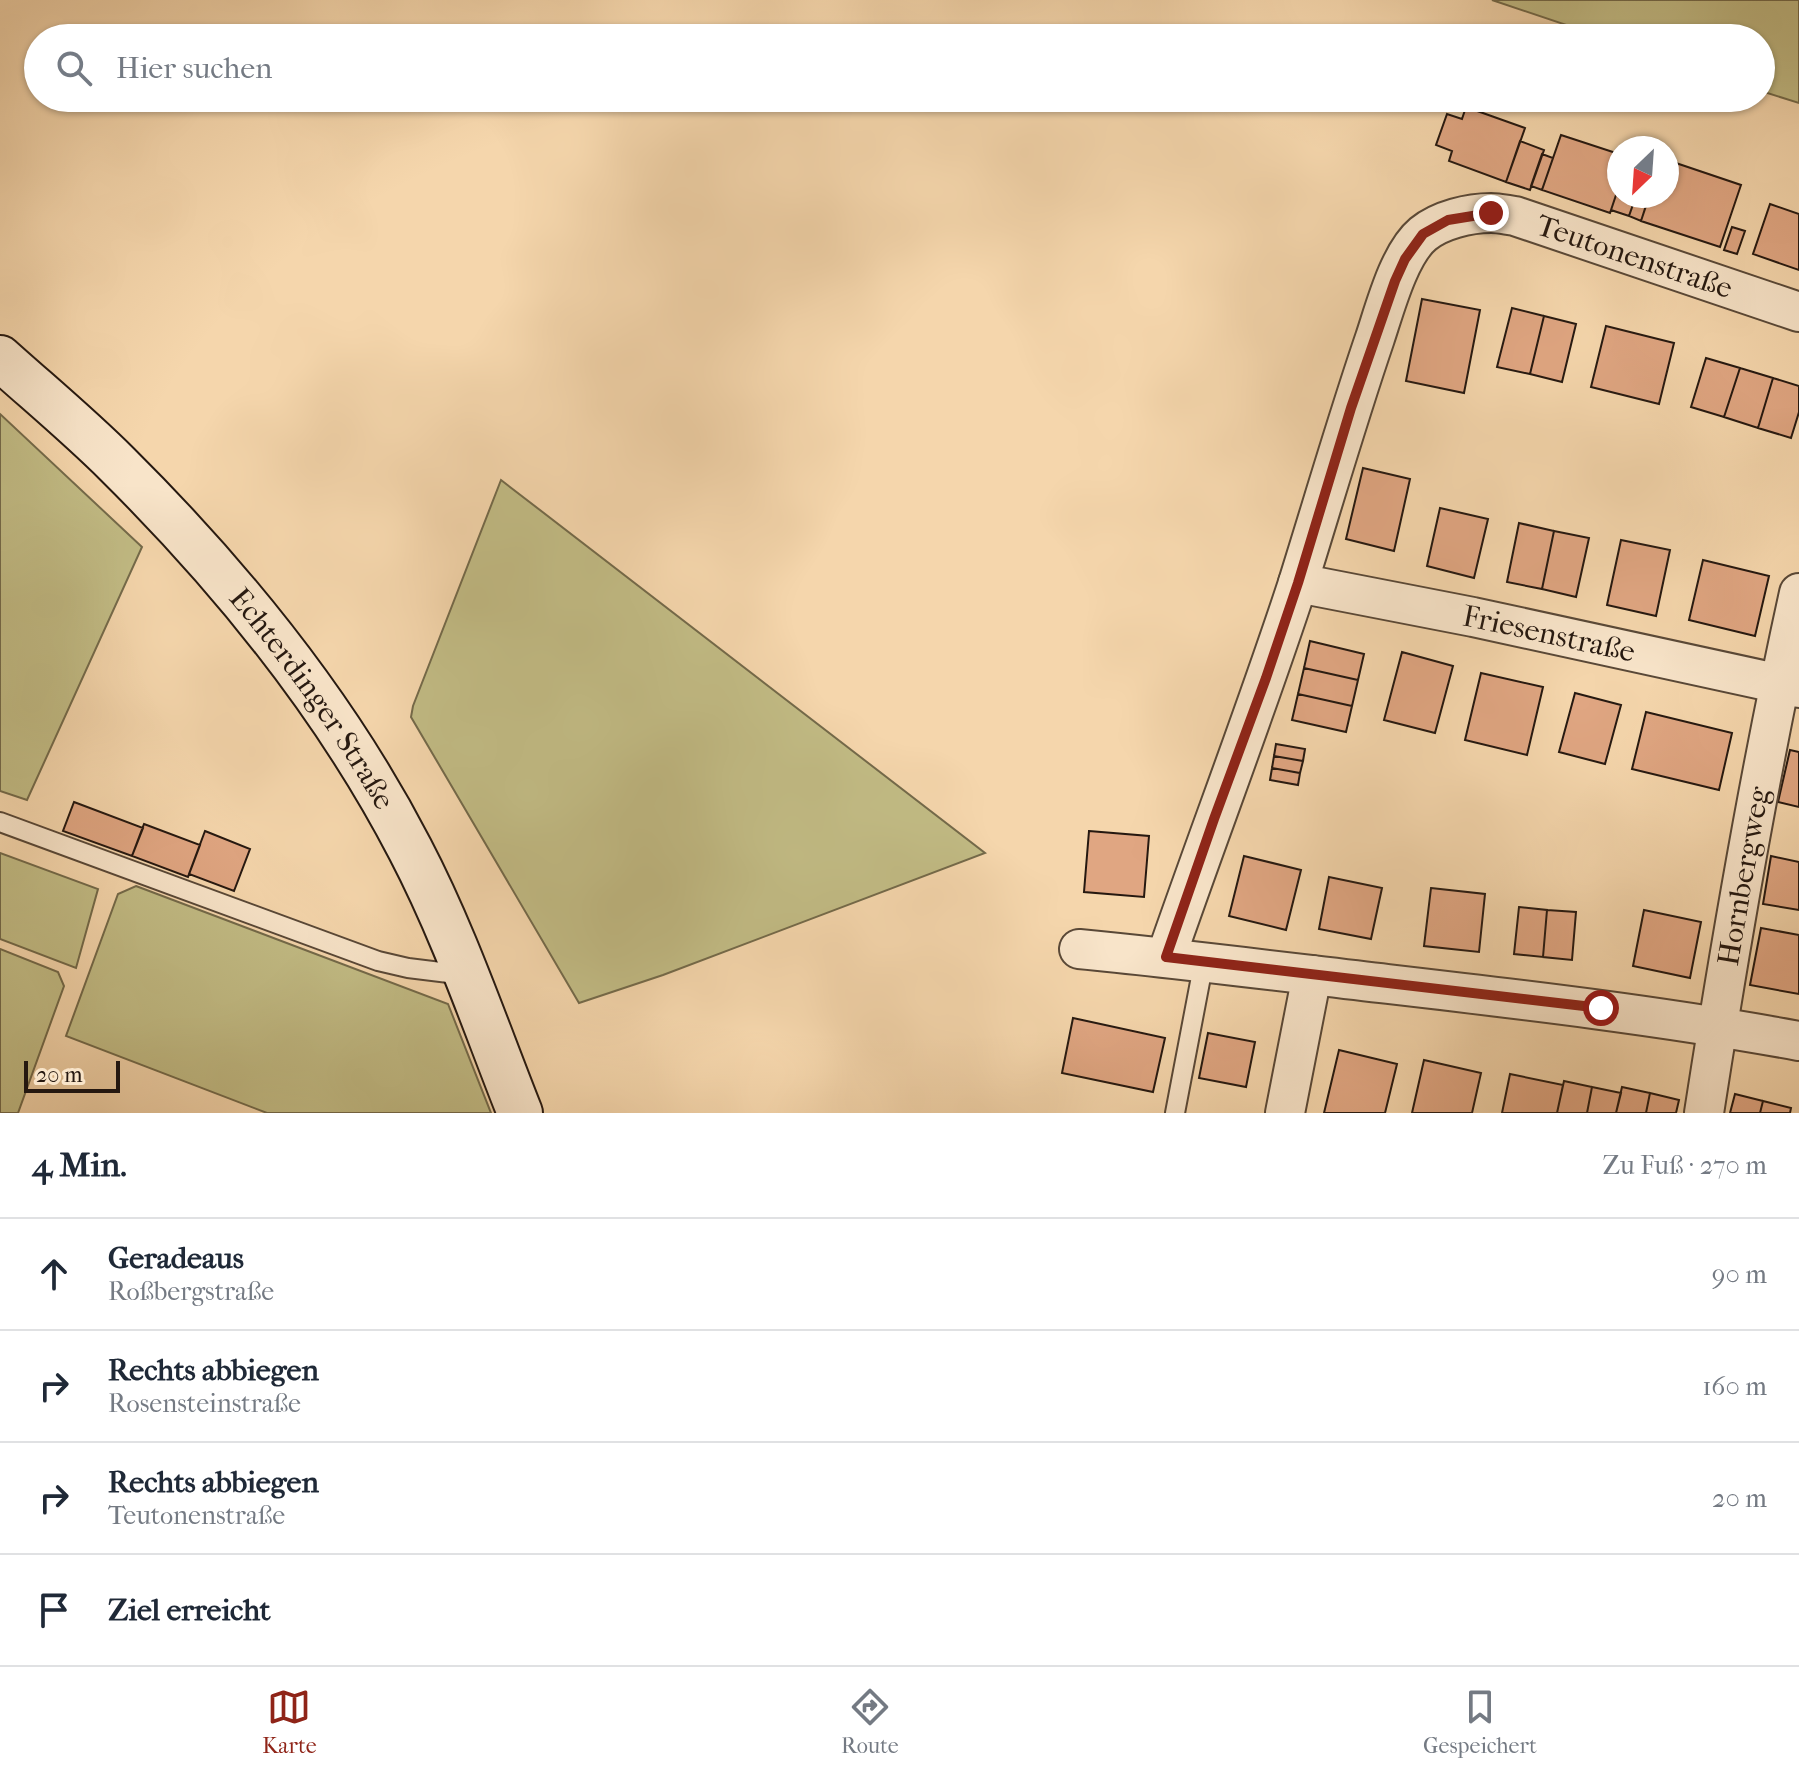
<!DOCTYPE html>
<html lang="de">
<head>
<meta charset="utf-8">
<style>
  :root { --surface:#fff; --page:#f2f2f3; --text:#1f2937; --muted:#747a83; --line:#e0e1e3; --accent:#8f2418 }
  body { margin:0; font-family:"IM FELL French Canon",serif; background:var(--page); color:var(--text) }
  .compass { position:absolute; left:1607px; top:136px; width:72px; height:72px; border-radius:50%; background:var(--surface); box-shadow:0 2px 6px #0004; rotate:205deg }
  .scale { position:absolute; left:24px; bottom:20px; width:96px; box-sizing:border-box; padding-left:8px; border:4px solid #251810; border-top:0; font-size:22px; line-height:28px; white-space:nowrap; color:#251810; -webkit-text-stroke:6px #f8e4c9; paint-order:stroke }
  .stop { position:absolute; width:24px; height:24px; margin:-18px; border:6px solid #8f2418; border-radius:50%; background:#fff }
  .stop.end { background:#8f2418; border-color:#fff; box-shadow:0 2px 8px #0008 }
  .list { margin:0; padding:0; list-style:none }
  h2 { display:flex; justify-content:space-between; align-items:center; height:104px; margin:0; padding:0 32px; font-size:34px }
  h2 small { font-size:26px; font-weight:400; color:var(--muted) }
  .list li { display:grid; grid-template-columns:52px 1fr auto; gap:24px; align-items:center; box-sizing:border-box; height:112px; padding:0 32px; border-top:2px solid var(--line) }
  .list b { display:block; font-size:30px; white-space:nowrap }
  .list p { margin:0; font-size:26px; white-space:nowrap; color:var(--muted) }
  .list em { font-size:26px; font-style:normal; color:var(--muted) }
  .icon { flex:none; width:44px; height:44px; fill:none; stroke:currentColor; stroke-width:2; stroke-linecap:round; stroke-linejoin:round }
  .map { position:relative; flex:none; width:1799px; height:1113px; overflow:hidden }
  .search { position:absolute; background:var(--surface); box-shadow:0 2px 6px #0004; left:24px; right:24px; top:24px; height:88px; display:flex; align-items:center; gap:20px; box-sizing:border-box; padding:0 28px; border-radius:44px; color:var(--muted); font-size:30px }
  .sheet { height:552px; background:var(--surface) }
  nav { display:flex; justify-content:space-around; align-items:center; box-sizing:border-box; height:112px; border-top:2px solid var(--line); background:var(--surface); font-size:22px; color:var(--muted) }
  nav a { display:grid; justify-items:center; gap:4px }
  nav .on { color:var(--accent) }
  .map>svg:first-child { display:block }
</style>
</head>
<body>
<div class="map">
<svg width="1799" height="1113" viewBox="0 0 1799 1113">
  <rect width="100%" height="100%" fill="#f5d6ac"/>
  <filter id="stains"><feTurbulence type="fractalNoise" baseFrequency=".0025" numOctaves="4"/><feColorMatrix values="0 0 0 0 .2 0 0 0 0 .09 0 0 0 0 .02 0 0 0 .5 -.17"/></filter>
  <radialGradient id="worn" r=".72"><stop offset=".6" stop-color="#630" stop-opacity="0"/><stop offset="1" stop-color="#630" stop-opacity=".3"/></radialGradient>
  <path fill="#c2bc85" stroke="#746a4a" stroke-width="2" d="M1492,0H1799V103L1761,91V38H1605Z
    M0,414L142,547L27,800L0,791Z
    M501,480L985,853L663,975L579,1003L411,717L413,706Z
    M0,853L98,889L76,968L0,939Z
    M136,886L448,1004L491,1113H267L66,1036L118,894Z
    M0,949L58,972L64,986L18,1113H0Z"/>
  <path fill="#e0a682" stroke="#251810" stroke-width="2" d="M1466,107L1525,128L1506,182L1449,161L1452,151L1436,145L1447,114L1462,119Z
    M1561,135L1619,154V186L1610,213L1542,190Z
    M1520,141L1544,150L1530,190L1506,182Z
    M1542,154L1553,158L1542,190L1531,186Z
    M1667,160L1741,185L1720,247L1641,221L1649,196H1667Z
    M1619,186V196H1636L1629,216L1611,210Z
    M1636,196L1649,197L1641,221L1629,216Z
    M1770,204L1799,214V270L1753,254Z
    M1732,227L1745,231L1737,254L1724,250Z
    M1422,299L1480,310L1464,393L1406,381Z
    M1512,308L1544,316L1530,374L1497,367Z
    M1544,316L1576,324L1562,382L1530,374Z
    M1606,326L1674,343L1659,404L1591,387Z
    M1706,358L1740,368L1724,417L1691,407Z
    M1740,368L1773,378L1758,428L1724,417Z
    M1773,378L1799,386V412L1791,438L1758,428Z
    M1363,468L1410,479L1394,551L1346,539Z
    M1440,508L1488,519L1474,578L1427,566Z
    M1519,523L1554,531L1542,589L1507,582Z
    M1554,531L1589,538L1576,597L1542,589Z
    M1621,540L1670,550L1656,616L1607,605Z
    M1703,560L1769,576L1755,636L1689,620Z
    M1310,641L1364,654L1358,680L1304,668Z
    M1402,652L1453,666L1435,733L1384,720Z
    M1304,668L1358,680L1352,706L1298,694Z
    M1481,673L1543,687L1527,755L1465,740Z
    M1575,693L1621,705L1605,764L1559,752Z
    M1298,694L1352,706L1346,732L1292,720Z
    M1646,712L1732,733L1719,790L1632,769Z
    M1276,744L1305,749L1303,761L1274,756Z
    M1790,750L1799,752V807L1778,802Z
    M1274,756L1303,761L1300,773L1272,768Z
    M1272,768L1300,773L1298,785L1270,780Z
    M74,802L143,828L132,856L63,831Z
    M144,824L200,845L188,877L132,856Z
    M205,831L250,849L234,891L189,874Z
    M1089,831L1149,836L1144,897L1084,892Z
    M1244,856L1301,870L1286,930L1229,916Z
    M1771,856L1799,862V910L1763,904Z
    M1329,877L1382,888L1371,939L1319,929Z
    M1431,888L1485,894L1479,952L1424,946Z
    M1519,907L1547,910L1543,957L1514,954Z
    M1547,910L1576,912L1572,960L1543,957Z
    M1644,910L1701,922L1690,978L1633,966Z
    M1761,928L1799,935V994L1750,985Z
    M1073,1018L1165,1038L1153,1092L1062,1073Z
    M1208,1033L1255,1042L1246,1087L1199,1078Z
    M1339,1050L1397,1064L1385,1113H1324Z
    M1424,1060L1481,1073L1472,1113H1412Z
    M1510,1074L1563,1085L1557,1113H1502Z
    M1564,1081L1592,1087L1587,1113H1557Z
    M1592,1087L1621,1093L1616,1113H1587Z
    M1622,1087L1650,1093L1646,1113H1616Z
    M1650,1093L1679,1100L1676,1113H1646Z
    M1735,1094L1763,1101L1760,1113H1730Z
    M1763,1101L1791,1108L1790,1113H1760Z"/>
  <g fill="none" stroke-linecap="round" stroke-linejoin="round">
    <defs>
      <path id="service" d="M0,822L378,961L408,968L465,975
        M1175,1113L1204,961"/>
      <g id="minor">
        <path id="s1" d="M1298,583L1473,617L1799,688"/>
        <path d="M1079,949C1182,959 1285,972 1388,984C1526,1000 1663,1016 1799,1041"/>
        <path id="s2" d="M1166,957C1209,833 1256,711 1297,586C1323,503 1347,420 1375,338C1385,308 1399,254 1423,234C1440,220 1469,213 1491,213C1499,213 1507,215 1515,216L1799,312"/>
        <path d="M1285,1113L1312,975"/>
        <path id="s3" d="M1704,1113C1731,939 1761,765 1799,593"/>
      </g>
      <g id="secondary">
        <path id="s4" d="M0,358C39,393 80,427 117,464C232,578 336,706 410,849C454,933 485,1025 520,1113"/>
      </g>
    </defs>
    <use href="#service" stroke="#594837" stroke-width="22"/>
    <use href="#minor" stroke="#594837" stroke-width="42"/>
    <use href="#secondary" stroke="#251810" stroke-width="48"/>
    <use href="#service" stroke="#f8e4c9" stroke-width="18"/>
    <use href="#minor" stroke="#f8e4c9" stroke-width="38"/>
    <use href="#secondary" stroke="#f8e4c9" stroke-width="44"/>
  </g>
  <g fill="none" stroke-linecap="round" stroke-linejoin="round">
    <path stroke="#8f2418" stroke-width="10" d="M1491,213L1448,220L1423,234L1405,259L1395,281L1351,408L1298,583L1266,678L1214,819L1166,957L1601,1008"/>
  </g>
  <g text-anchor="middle" stroke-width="6" stroke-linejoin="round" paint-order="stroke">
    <g font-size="30" fill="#251810" stroke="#f8e4c9">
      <text dy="10" stroke="none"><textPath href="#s2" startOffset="992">Teutonenstraße</textPath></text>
      <text dy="10" stroke="none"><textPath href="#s1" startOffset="256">Friesenstraße</textPath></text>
      <text dy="10" stroke="none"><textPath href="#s4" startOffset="464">Echterdinger Straße</textPath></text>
      <text dy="10" stroke="none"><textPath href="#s3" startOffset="240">Hornbergweg</textPath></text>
    </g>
  </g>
  <rect width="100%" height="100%" filter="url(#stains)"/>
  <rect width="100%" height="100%" fill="url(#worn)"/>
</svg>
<svg class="compass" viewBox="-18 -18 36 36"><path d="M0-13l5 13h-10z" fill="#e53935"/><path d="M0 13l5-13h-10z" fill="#747a83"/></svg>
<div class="scale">20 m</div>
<div class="stop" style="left:1601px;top:1008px"></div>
<div class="stop end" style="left:1491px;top:213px"></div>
<div class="search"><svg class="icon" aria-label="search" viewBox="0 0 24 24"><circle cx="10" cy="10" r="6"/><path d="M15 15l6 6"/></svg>Hier suchen</div>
</div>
<section class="sheet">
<h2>4 Min.<small>Zu Fuß · 270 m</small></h2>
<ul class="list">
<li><svg class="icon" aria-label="ahead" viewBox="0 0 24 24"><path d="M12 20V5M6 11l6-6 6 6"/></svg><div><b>Geradeaus</b><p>Roßbergstraße</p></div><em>90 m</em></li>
<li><svg class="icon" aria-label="right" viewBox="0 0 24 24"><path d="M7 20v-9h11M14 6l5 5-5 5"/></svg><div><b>Rechts abbiegen</b><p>Rosensteinstraße</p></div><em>160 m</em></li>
<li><svg class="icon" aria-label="right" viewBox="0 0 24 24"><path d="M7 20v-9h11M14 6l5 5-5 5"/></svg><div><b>Rechts abbiegen</b><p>Teutonenstraße</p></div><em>20 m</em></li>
<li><svg class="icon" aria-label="arrive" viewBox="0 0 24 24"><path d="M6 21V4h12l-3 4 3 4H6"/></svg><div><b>Ziel erreicht</b></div></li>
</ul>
</section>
<nav>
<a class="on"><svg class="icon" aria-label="map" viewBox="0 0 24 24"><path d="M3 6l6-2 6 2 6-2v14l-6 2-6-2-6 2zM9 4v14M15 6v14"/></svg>Karte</a>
<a><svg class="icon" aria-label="directions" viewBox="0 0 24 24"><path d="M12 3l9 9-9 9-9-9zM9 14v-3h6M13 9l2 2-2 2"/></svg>Route</a>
<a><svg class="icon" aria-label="saved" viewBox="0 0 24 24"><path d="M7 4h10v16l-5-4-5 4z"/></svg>Gespeichert</a>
</nav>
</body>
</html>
